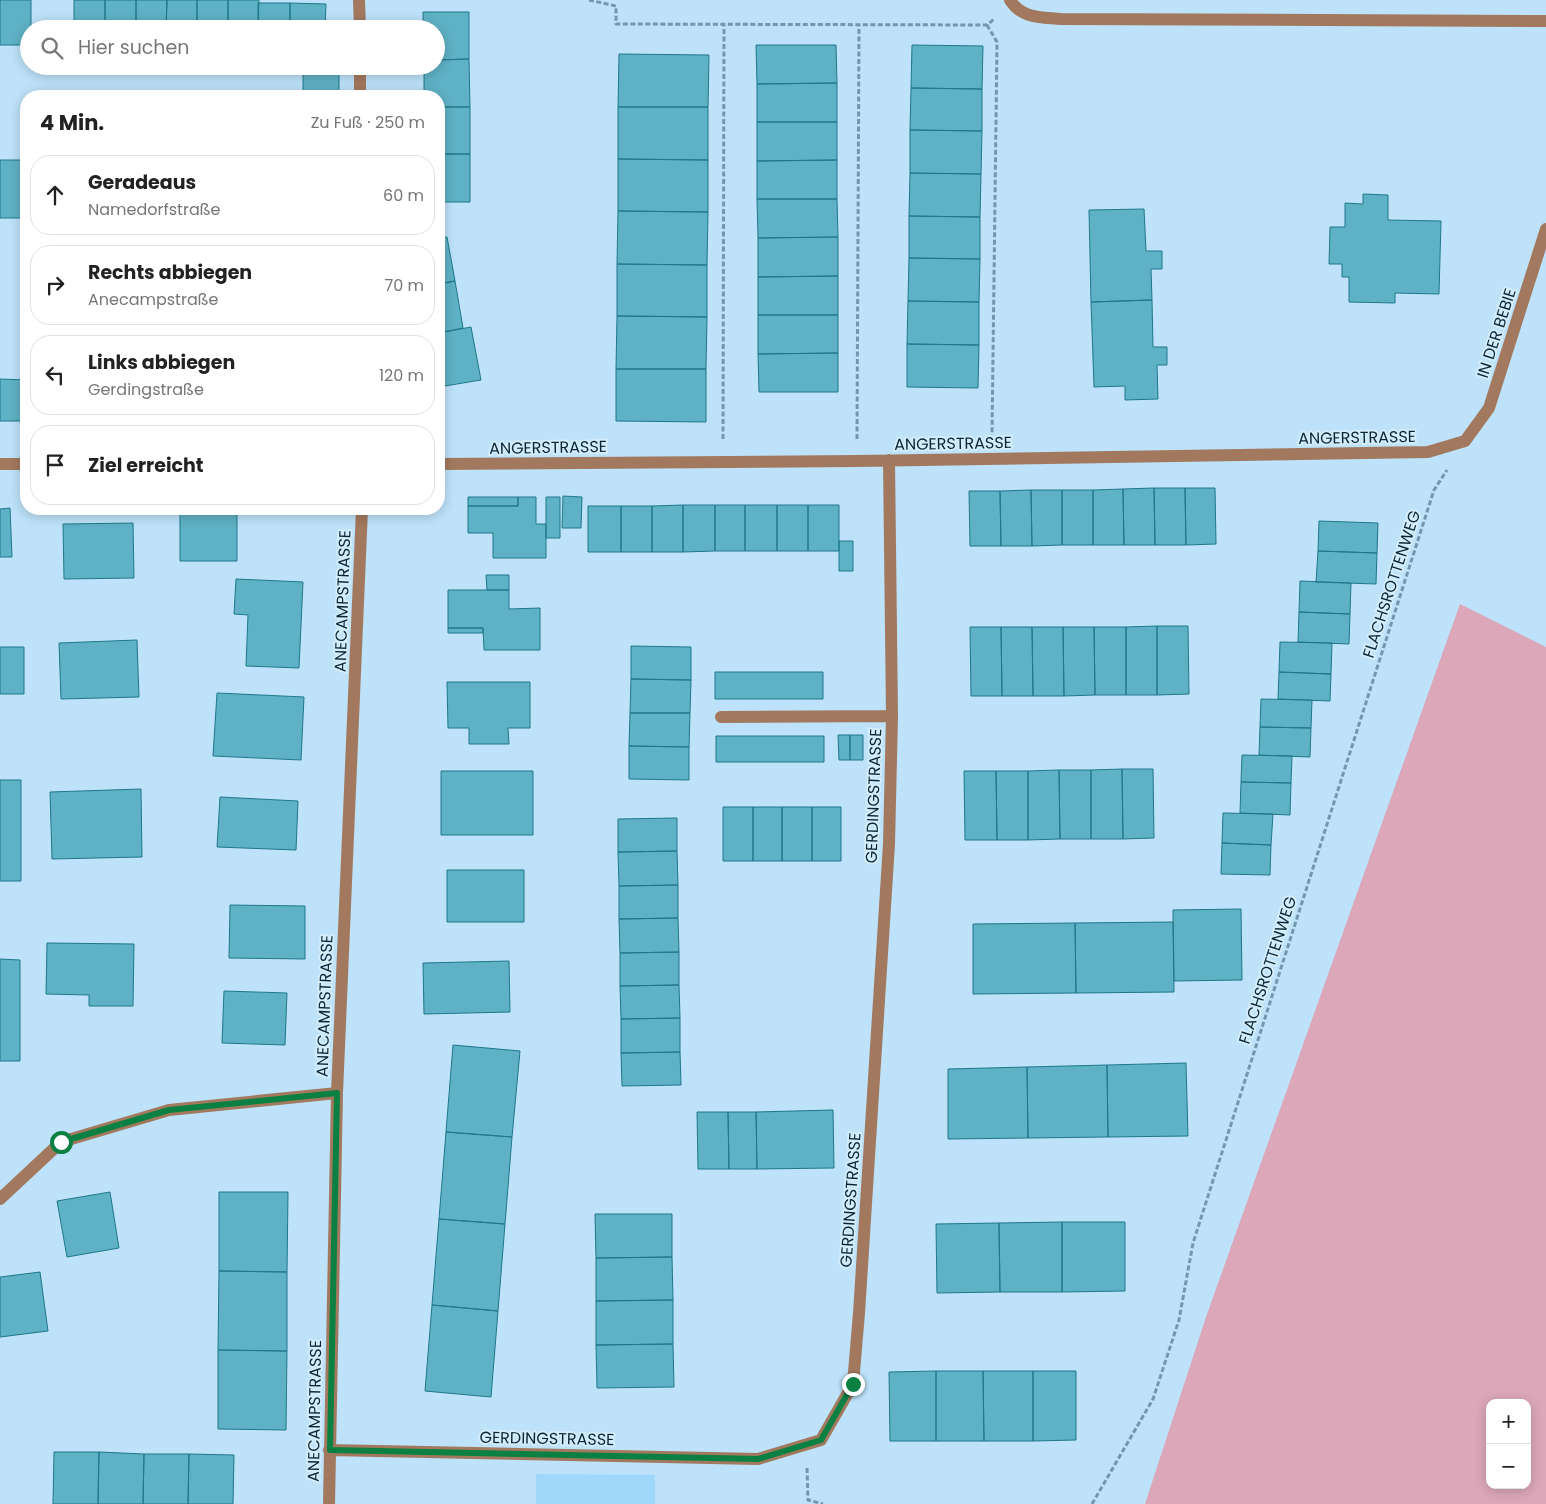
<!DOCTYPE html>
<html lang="de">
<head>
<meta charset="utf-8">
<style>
  :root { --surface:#fff; --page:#f2f2f2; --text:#222; --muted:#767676; --line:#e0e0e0 }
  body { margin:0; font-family:Poppins,sans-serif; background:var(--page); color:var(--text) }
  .controls { position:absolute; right:15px; bottom:15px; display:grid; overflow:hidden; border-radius:10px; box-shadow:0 2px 12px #0003 }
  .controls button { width:45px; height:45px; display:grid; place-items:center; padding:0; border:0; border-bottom:1px solid var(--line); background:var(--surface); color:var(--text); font:25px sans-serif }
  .stop { position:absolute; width:15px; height:15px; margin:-11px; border:4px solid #0b8043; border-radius:50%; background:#fff }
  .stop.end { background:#0b8043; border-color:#fff; box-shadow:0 1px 5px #0008 }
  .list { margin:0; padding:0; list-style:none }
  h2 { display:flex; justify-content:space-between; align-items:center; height:65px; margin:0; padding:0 20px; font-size:21px }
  h2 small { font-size:16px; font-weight:400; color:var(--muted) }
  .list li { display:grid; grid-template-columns:32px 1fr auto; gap:15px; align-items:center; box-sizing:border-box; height:80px; margin:0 10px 10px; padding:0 10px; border:1px solid var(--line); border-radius:20px }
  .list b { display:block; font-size:19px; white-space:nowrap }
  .list p { margin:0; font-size:16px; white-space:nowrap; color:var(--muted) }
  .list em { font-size:16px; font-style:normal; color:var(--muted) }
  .icon { flex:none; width:28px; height:28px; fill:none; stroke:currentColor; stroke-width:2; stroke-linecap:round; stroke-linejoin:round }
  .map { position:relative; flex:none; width:1546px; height:1504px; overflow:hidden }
  .search { position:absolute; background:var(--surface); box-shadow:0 2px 12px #0003; left:20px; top:20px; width:425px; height:55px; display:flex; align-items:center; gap:12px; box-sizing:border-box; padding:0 18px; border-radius:28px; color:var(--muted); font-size:19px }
  .panel { position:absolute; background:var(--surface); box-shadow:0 2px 12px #0003; left:20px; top:90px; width:425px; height:425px; border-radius:20px }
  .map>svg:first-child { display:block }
</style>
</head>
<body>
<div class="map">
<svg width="1546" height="1504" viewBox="0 0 1546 1504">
  <rect width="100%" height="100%" fill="#bde2f9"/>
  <path fill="#9fd8fa" d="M536,1474L655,1475V1504H536Z"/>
  <path fill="#dba7b9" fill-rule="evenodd" d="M1460,604L1546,647V1504H1145L1206,1317ZM1490,1403H1527V1485H1490Z"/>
  <path fill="#5fb1c5" stroke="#1f788a" d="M0,0H31V29H29V45H0Z
    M74,0H105V29H74Z
    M105,0H136V29H105Z
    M136,0H167L166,29H136Z
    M167,0H197V29H166Z
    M197,0H228V29H197Z
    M228,0H259L258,29H228Z
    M258,3H290V29H258Z
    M290,3L326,4L325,29H290Z
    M423,12H469V59L436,60V29H423Z
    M756,45H836L837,83L757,84Z
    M912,45L983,46L982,89L911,88Z
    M619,54L709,55L708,107H618Z
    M469,59L470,107H439V96H424V66H436V60Z
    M303,66H339V91H303Z
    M837,83V122H757V84Z
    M911,88L982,89V131L910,130Z
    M439,107H470V154H439Z
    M618,107H708V160L618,159Z
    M757,122H837V160L757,161Z
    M910,130L982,131L981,174L910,173Z
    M439,154H470V202H439Z
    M618,159L708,160V212L618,211Z
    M0,160H26V218H0Z
    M837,160V199H757V161Z
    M910,173L981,174L980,217L909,216Z
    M1363,194L1388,195V220L1441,221L1439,294L1395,293V303L1349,302V277H1342V264H1329L1330,227H1345V203L1363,204Z
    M757,199H837L838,237L758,238Z
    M1144,209L1146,251H1162V269H1151L1152,300L1091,302L1089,210Z
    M618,211L708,212L707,265L617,264Z
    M909,216L980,217V259L909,258Z
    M447,237L455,281L439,284V238Z
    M838,237V276L758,277V238Z
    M909,258L980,259L979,302L908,301Z
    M617,264L707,265V317L617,316Z
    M838,276V315H758V277Z
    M455,281L463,328L439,333V284Z
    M1152,300L1153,347H1167V365H1157L1158,399L1125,400V386L1094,387L1091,302Z
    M908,301L979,302V345L907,344Z
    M758,315H838V353L758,354Z
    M617,316L707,317L706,369H616Z
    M471,327L481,380L439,387V333Z
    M907,344L979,345L978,388L907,387Z
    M838,353V392H759L758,354Z
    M616,369H706V422L616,421Z
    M0,379L26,380V421H0Z
    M1154,488L1155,545H1124L1123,489Z
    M1154,488H1185L1186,545H1155Z
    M1185,488H1215L1216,544L1186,545Z
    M1123,489L1124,545H1093V490Z
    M1031,490L1032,546H1001L1000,491Z
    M1031,490H1062V545L1032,546Z
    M1062,490H1093V545H1062Z
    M969,491H1000L1001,546H970Z
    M563,496L582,497L581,528H562Z
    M468,497H518V506H468Z
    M518,497H536V524H546V558H493V533H468V506H518Z
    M546,497H560V538H546Z
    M683,505V552H652V506Z
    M683,505H715V551L683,552Z
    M715,505H745V551H715Z
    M745,505H777V551H745Z
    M777,505H808V551H777Z
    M808,505H839V551H808Z
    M588,506H621V552H588Z
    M621,506H652V552H621Z
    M10,508L12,557H0V509Z
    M180,509H237V561H180Z
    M1319,521L1378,523L1377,553L1318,551Z
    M133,523L134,578L64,579L63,524Z
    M839,541H853V571H839Z
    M1318,551L1377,553L1376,584L1316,582Z
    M486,575H509V590H487Z
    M236,579L303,582L299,668L246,666L248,615L234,614Z
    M1300,581L1351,583L1350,614L1299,612Z
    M448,590H509V609L540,608V650H484L483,628H448Z
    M1299,612L1350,614L1349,644L1298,642Z
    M1157,626V695H1126V627Z
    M1157,626H1188L1189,694L1157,695Z
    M970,627H1001L1002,696H971Z
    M1001,627H1032L1033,696H1002Z
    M1032,627H1063L1064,696H1033Z
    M1063,627H1094L1095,695L1064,696Z
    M1094,627H1126V695H1095Z
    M448,628H483V633H448Z
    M137,640L139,697L61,699L59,643Z
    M1280,642L1332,643L1331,674L1279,672Z
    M631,646L691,647V680L631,679Z
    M0,647H24V694H0Z
    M715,672H823V699H715Z
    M1279,672L1331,674L1330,701L1278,699Z
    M631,679L691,680L690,713H630Z
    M447,682H530V728H508L509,744H469V728H448Z
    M217,693L304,697L301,760L213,756Z
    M1261,699L1312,700L1311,728L1260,727Z
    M630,713H690L689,747L629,746Z
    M1260,727L1311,728L1310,757L1259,755Z
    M838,735H850V760H839Z
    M850,735H863V760H850Z
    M716,736H824V762H716Z
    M629,746L689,747V780L629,779Z
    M1242,755L1292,756L1291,783L1241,782Z
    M1122,769L1123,839H1091V770Z
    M1122,769H1153L1154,838L1123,839Z
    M1059,770L1060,839L1028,840V771Z
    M1059,770H1091V839H1060Z
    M441,771H533V835H441Z
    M964,771H996L997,840H965Z
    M996,771H1028V840H997Z
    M0,780H21V881H0Z
    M1241,782L1291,783L1290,815L1240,813Z
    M141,789L142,857L52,859L50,792Z
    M220,797L298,801L296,850L217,847Z
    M723,807H753V861H723Z
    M753,807H782V861H753Z
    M782,807H812V861H782Z
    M812,807H841V861H812Z
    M1223,813L1273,814L1271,845L1222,843Z
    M677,818V851L618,852V819Z
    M1222,843L1271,845L1270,875L1221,874Z
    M677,851L678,885L619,886L618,852Z
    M447,870H524V922H447Z
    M678,885V918L619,919V886Z
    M230,905L305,906V959L229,958Z
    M1241,909L1242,980L1174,981L1173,910Z
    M678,918L679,952L620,953L619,919Z
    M1173,922L1174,992L1076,993L1075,923Z
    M1075,923L1076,993L973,994V924Z
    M47,943L134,944L133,1006H89V995L46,994Z
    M679,952V985L620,986V953Z
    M0,959L20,960V1061H0Z
    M509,961L510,1012L424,1014L423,963Z
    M679,985L680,1018L621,1019L620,986Z
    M224,991L287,993L285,1045L222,1043Z
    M680,1018V1052L621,1053V1019Z
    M453,1045L520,1051L512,1137L446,1132Z
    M680,1052L681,1085L622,1086L621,1053Z
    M1186,1063L1188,1136L1108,1137L1107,1065Z
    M1107,1065L1108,1137L1028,1138L1027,1067Z
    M1027,1067L1028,1138L948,1139V1069Z
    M833,1110L834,1168L757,1169L756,1112Z
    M697,1112H728L729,1169H698Z
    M728,1112H756L757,1169H729Z
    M446,1132L512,1137L505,1224L439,1219Z
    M110,1192L119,1248L67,1257L57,1201Z
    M219,1192H288L287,1272L219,1271Z
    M595,1214H672V1257L596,1258Z
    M439,1219L505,1224L498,1311L432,1305Z
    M1062,1222V1292H1000L999,1223Z
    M1062,1222H1125V1291L1062,1292Z
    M999,1223L1000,1292L937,1293L936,1224Z
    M672,1257L673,1300L596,1301V1258Z
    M219,1271L287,1272V1351L218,1350Z
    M40,1272L48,1331L0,1337V1277Z
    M673,1300V1344L596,1345V1301Z
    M432,1305L498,1311L491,1397L425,1391Z
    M673,1344L674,1387L597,1388L596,1345Z
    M218,1350L287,1351L286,1430L218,1429Z
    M936,1371H983L984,1441H936Z
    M936,1371V1441H890L889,1372Z
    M983,1371H1033V1441H984Z
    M1033,1371H1076V1440L1033,1441Z
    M54,1452H99L98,1504H53Z
    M99,1452L144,1454L143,1504H98Z
    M144,1454H189L188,1504H143Z
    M189,1454L234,1455L233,1504H188Z"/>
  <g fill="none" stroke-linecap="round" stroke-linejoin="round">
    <path stroke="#7697ab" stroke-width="3" stroke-dasharray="5 2.5" stroke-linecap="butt" d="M589,0L616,6V24L987,25L995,18
      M987,25L997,42L992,435
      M723,439L724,25
      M857,439L859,25
      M807,1468L808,1500L823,1504
      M1092,1504L1153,1399L1179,1320L1193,1243L1434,490L1447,470"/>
    <path stroke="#a2795e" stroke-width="12" d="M359,0L360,29
      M1010,0C1022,19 1041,17 1061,19L1546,21
      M360,66V96
      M0,464H26
      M439,464L857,461L1428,452L1465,441L1489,408L1546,229
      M721,717L892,716
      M0,1199L61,1142L169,1110L337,1093
      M329,1450L758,1459L821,1440L853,1384L859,1313L889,844L892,716L889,460
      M329,1504L337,1093L362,509"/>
  </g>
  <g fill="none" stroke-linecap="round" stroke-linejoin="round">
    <path stroke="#0b8043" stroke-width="6" d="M61,1142L169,1110L337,1093L330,1450L758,1459L821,1440L853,1384"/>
  </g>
  <g text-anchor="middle" stroke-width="4" stroke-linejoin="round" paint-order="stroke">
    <g font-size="16" fill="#0a2534" stroke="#d4edfd">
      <text transform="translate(1496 333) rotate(-72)" y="6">IN DER BEBIE</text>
      <text transform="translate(1357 437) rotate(-1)" y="6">ANGERSTRASSE</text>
      <text transform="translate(953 443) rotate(-1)" y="6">ANGERSTRASSE</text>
      <text transform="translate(548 447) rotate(-1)" y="6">ANGERSTRASSE</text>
      <text transform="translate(1391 584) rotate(-72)" y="6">FLACHSROTTENWEG</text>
      <text transform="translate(342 601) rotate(-88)" y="6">ANECAMPSTRASSE</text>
      <text transform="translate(873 796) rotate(-88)" y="6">GERDINGSTRASSE</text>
      <text transform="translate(1267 970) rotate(-72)" y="6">FLACHSROTTENWEG</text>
      <text transform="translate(324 1006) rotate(-88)" y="6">ANECAMPSTRASSE</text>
      <text transform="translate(850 1200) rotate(-86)" y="6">GERDINGSTRASSE</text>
      <text transform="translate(314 1411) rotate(-89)" y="6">ANECAMPSTRASSE</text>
      <text transform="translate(547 1438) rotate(1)" y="6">GERDINGSTRASSE</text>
    </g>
  </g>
</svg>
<div class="controls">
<button>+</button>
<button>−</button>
</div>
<div class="stop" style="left:61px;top:1142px"></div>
<div class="stop end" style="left:853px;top:1384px"></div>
<div class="search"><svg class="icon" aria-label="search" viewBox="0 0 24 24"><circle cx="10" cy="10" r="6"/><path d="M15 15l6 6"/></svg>Hier suchen</div>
<section class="panel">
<h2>4 Min.<small>Zu Fuß · 250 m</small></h2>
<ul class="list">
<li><svg class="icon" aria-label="ahead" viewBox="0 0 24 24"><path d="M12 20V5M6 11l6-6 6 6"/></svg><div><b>Geradeaus</b><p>Namedorfstraße</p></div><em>60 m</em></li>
<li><svg class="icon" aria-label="right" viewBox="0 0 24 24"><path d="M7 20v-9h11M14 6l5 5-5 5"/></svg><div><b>Rechts abbiegen</b><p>Anecampstraße</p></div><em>70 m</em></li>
<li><svg class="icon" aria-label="left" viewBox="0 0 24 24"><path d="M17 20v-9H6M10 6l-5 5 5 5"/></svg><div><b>Links abbiegen</b><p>Gerdingstraße</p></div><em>120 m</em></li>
<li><svg class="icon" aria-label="arrive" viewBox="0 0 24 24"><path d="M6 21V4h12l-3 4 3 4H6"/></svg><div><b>Ziel erreicht</b></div></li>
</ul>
</section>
</div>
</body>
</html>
